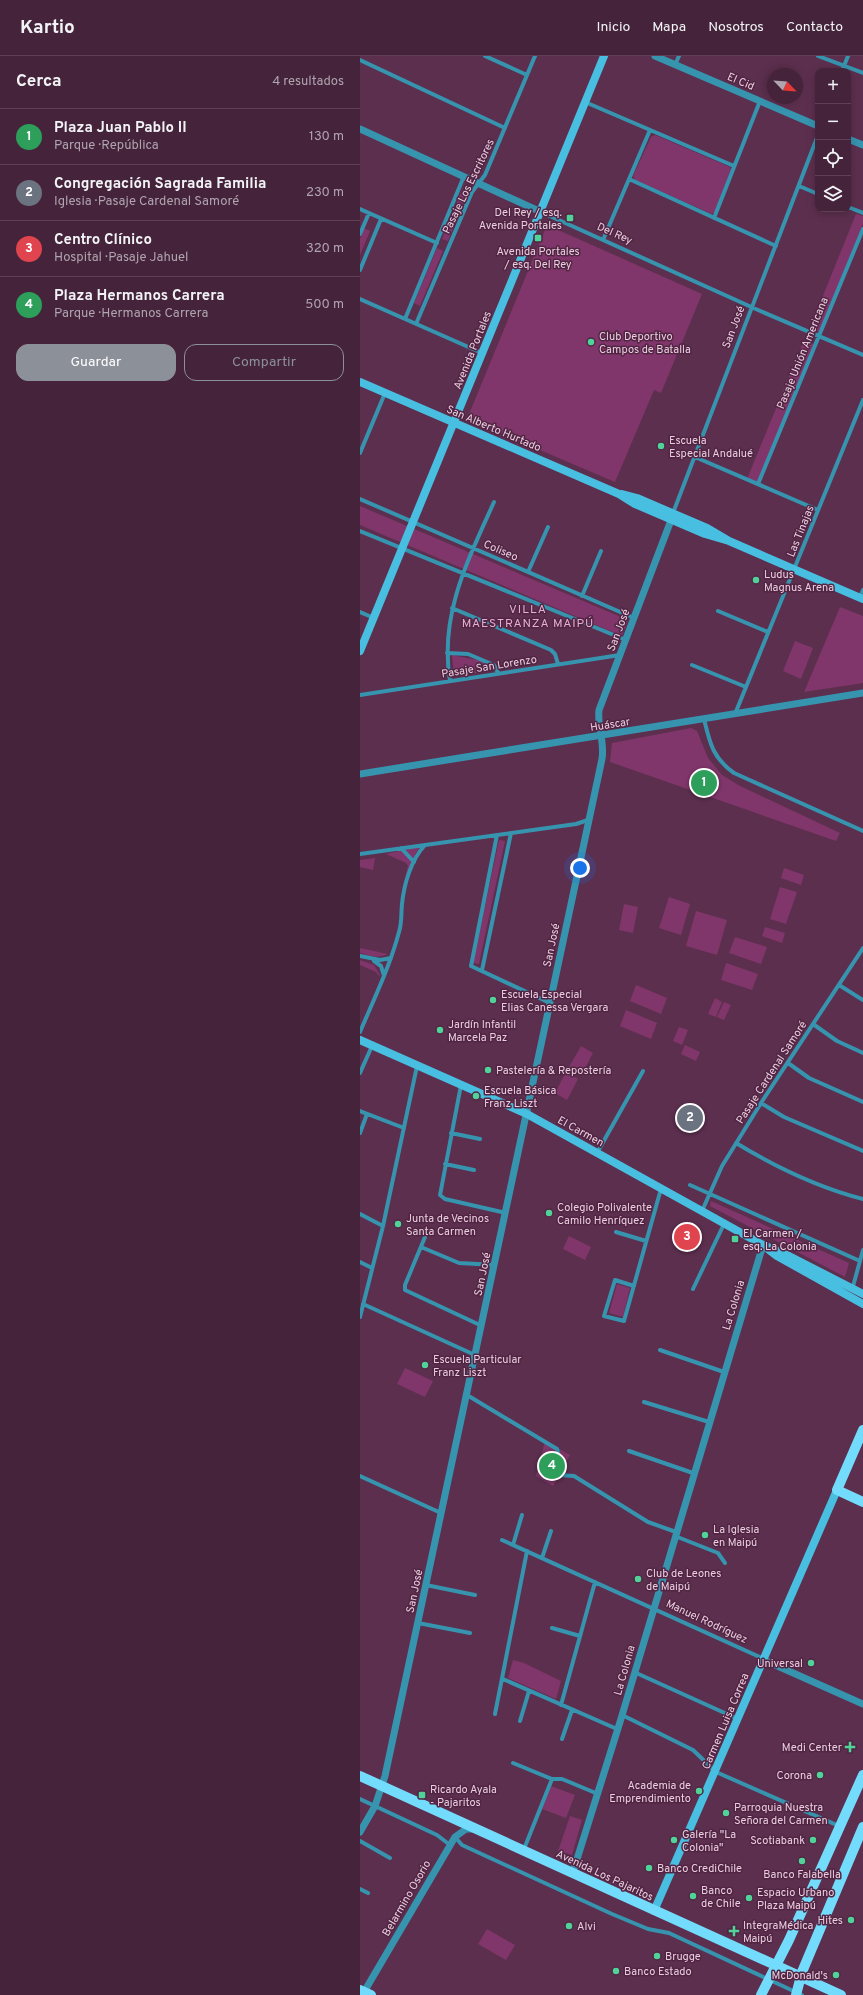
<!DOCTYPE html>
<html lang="es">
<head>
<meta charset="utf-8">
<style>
  :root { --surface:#45233a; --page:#4f2f45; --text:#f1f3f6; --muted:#b0a4af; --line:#5d4054; --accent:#8c9099 }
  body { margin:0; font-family:Overpass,sans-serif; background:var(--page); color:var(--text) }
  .controls { position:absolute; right:12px; top:12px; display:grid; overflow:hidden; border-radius:8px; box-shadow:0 2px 10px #0003 }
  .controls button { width:36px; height:36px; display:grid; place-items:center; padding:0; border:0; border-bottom:1px solid var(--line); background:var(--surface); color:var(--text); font:20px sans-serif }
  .compass { position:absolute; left:407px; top:12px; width:36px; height:36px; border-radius:50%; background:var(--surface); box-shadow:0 2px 10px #0003; rotate:115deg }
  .you { position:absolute; left:220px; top:812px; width:14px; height:14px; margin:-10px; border:3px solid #fff; border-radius:50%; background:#1a73e8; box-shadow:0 0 0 6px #1a73e833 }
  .badge { display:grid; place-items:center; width:26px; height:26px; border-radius:50%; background:var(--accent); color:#fff; font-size:13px; font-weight:700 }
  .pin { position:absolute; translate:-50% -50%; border:2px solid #fff; box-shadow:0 1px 4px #0006 }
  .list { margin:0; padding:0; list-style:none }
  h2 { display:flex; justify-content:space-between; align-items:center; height:52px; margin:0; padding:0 16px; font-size:17px }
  h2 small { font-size:13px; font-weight:400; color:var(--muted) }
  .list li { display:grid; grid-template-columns:26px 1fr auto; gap:12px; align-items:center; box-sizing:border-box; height:56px; padding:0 16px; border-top:1px solid var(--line) }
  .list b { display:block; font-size:15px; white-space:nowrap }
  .list p { margin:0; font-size:13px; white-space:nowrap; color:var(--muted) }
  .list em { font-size:13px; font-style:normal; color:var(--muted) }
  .actions { display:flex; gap:8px; padding:12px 16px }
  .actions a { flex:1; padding:9px 0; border:1px solid var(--accent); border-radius:12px; text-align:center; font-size:14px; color:var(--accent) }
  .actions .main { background:var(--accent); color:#fff }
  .icon { flex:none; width:22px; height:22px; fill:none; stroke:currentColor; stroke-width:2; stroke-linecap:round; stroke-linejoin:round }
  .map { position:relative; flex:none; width:503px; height:1939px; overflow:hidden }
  header { display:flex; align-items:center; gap:24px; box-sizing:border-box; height:56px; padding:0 20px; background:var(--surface); border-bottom:1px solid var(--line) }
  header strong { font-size:19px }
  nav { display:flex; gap:22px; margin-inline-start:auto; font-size:14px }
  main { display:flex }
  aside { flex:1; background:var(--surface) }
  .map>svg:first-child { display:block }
</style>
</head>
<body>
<header>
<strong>Kartio</strong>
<nav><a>Inicio</a><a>Mapa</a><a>Nosotros</a><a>Contacto</a></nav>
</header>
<main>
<aside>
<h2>Cerca<small>4 resultados</small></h2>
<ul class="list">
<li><span class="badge" style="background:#2e9e5b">1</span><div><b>Plaza Juan Pablo II</b><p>Parque · República</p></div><em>130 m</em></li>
<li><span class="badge" style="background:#6b7280">2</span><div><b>Congregación Sagrada Familia</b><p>Iglesia · Pasaje Cardenal Samoré</p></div><em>230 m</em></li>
<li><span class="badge" style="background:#e0444e">3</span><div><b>Centro Clínico</b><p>Hospital · Pasaje Jahuel</p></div><em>320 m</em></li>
<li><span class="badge" style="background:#2e9e5b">4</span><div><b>Plaza Hermanos Carrera</b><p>Parque · Hermanos Carrera</p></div><em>500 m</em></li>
</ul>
<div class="actions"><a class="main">Guardar</a><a>Compartir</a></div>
</aside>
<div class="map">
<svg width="503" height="1939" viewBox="0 0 503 1939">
  <rect width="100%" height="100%" fill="#5c2f4e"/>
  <path fill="#80366a" d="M295,79L370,111L371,113L355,156L352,158L275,124L273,120L291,81Z
    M102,134L108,136L88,185L82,183Z
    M496,158L503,160V168L459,276L450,272Z
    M187,169L342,238L301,337L294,334L255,426L107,363Z
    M4,172L10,175L0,199V183Z
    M77,192L83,195L60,250L54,247Z
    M444,284L454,288L397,427L387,423Z
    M0,450L268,564L262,580L0,469Z
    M480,551L503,560V627L444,636Z
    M435,585L453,592L441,623L423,615Z
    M92,599L128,606L129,615L94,620Z
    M331,672L337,675L348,702L362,719L380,730L480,777L476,785L250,706L252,687Z
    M139,784L145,785L119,908L113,907Z
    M61,790L56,797L45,823L48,810L46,807L26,798Z
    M15,802L13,814L0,811V804Z
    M424,812L444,819L441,829L421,822Z
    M420,831L437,836L426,868L410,863Z
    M309,841L330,848L321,879L299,872Z
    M264,848L278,851L273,877L259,874Z
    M336,855L367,864L357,899L326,890Z
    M405,871L425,877L422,887L402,880Z
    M375,881L407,891L401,908L369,897Z
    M0,892L28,898C17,903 10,900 0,897Z
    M0,904L14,909L20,919L19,920L16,916L0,909Z
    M366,907L398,918L392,934L361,924Z
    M276,929L307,942L301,958L270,945Z
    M355,942L362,946L356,961L348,958Z
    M364,946L371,949L364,964L357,961Z
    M266,954L297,967L291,983L260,970Z
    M319,971L328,974L322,989L313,985Z
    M325,989L340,996L336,1005L321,998Z
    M221,990L233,997L222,1018L209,1011Z
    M206,1016L218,1023L207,1044L195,1037Z
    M351,1145L489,1207L485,1221L350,1150Z
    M209,1180L231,1191L225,1204L203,1193Z
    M257,1228L270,1232L263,1261L249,1257Z
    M45,1312L73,1325L65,1341L37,1328Z
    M185,1385L210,1399L193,1430L176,1420Z
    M153,1604L164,1607L201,1625L196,1643L148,1622Z
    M191,1730L215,1739L206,1762L182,1753Z
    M210,1760L222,1764L212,1799L198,1795Z
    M127,1873L155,1889L146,1904L118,1888Z"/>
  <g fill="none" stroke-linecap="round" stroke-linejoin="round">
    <path stroke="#3794af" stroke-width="4" d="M125,0L167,19
      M458,0L503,17
      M0,4L145,72
      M315,9L319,0
      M482,15L488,0
      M225,46L374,110
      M269,123L416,190
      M439,130L458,138
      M488,151L503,157
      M0,153L77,187
      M181,156L398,254L503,299
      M354,162L400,45
      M0,178L9,157
      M243,184L290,74
      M0,214L21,163
      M0,243L122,297
      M45,263L104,120
      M56,268L112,136L125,119L175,0
      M0,397L25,337
      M335,401L458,454
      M398,428L503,173
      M0,443L274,562
      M313,457L458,79
      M0,475L266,584
      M168,516L188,471
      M222,540L241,495
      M500,541L503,534
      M92,552L191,594L195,598L198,608
      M358,555L408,576
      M0,556L14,562
      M87,597L108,598L134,609L138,617
      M332,609L386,631
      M90,625C79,559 108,504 134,446
      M0,639L260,599
      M375,658L503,344
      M344,663C350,688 353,702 374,717L503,775
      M137,779L111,910L190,947
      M41,792L54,806
      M0,798L216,768L228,764
      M0,900L20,904L31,902
      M14,905L21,910L24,920
      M122,914L151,777
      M479,929L503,944
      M453,968L477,985L503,997
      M0,976C14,943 30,910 39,876C42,867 41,857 42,848C44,828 51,804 65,789
      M428,1007L449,1022L503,1046
      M0,1017L12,990
      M101,1029L80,1139L85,1143L146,1157
      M401,1047L424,1061L503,1095
      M0,1055L44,1072
      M0,1077L7,1058
      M91,1077L120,1083
      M376,1087C414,1110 460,1132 503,1143
      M237,1097L283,1015
      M85,1108L114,1114
      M330,1129L500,1205
      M342,1155L362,1110L401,1047L503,892
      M0,1158L23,1170
      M256,1176L286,1185
      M65,1181L45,1229V1234L122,1270
      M61,1191L99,1207L135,1209
      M0,1206L12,1212
      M274,1230L255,1224L244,1260L264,1265L297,1147L301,1133
      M333,1233L364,1168
      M492,1234L503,1194
      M3,1248L115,1299
      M0,1261L23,1170L57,1010
      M300,1294L364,1316
      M107,1339L197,1393C201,1401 193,1411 198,1419L214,1420L288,1466L316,1476
      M284,1346L349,1366
      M269,1395L333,1417
      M0,1420L81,1457
      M315,1480L358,1497L365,1507
      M142,1484L404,1603
      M153,1489L162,1459
      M182,1502L191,1475
      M66,1529L115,1539
      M58,1567L110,1577
      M192,1572L220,1580
      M274,1616L378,1663
      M143,1623L257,1673
      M201,1649L235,1526
      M135,1658L167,1495
      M262,1659L333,1694L356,1716L479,1770
      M160,1665L169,1635
      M202,1683L212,1654
      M153,1707L192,1723H202L238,1738
      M0,1743L77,1779L90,1789
      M95,1781L102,1789L252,1858L288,1873L309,1877L442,1939
      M0,1785L30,1802
      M164,1793L192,1723
      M0,1833L8,1837"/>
    <path stroke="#3794af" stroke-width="7" d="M295,0L458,70
      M0,73L181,156
      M488,83L503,89
      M0,718L503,637
      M404,1604L503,1648
      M0,1776L15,1750L25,1720L242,703C245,686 237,671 239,654L313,459
      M213,1816L260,1666L403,1189
      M4,1936L95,1781L106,1773H114"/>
    <path stroke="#48bee0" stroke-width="8" d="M0,326L259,438L275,448L345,478L369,485
      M262,438L277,442L347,472L369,485L503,543
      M0,595L244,0
      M0,984L167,1058L403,1189L429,1200L503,1238
      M408,1193L417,1200L503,1248
      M294,1855L477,1434"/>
    <path stroke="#73dcfc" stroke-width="10" d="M503,1374L477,1434L503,1446
      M0,1720L481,1939
      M0,1934L11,1939
      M401,1939L429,1884L503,1719
      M436,1939L442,1916L503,1771"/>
  </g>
  <g fill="#50d398" stroke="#512543" stroke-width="1.5">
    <rect x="206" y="158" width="8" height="8" rx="2"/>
    <rect x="174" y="178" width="8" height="8" rx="2"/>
    <circle cx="231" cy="286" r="4"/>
    <circle cx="301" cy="390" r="4"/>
    <circle cx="396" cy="524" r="4"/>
    <circle cx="133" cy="944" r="4"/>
    <circle cx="80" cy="974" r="4"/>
    <circle cx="128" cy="1014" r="4"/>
    <circle cx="116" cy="1040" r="4"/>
    <circle cx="189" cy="1157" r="4"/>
    <circle cx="38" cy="1168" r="4"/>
    <rect x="371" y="1179" width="8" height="8" rx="2"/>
    <circle cx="65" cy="1309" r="4"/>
    <circle cx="345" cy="1479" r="4"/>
    <circle cx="278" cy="1523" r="4"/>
    <circle cx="451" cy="1607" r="4"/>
    <path d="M488 1685h4v4h4v4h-4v4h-4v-4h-4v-4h4z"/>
    <circle cx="460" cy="1719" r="4"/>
    <circle cx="339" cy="1735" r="4"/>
    <rect x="58" y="1735" width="8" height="8" rx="2"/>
    <circle cx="366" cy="1757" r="4"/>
    <circle cx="314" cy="1784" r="4"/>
    <circle cx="453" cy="1784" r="4"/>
    <circle cx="442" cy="1805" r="4"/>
    <circle cx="289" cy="1812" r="4"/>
    <circle cx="333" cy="1840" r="4"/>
    <circle cx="389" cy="1842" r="4"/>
    <circle cx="491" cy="1864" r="4"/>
    <circle cx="209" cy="1870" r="4"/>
    <path d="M372 1869h4v4h4v4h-4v4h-4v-4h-4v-4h4z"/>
    <circle cx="297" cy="1900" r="4"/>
    <circle cx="256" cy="1915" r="4"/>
    <circle cx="476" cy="1919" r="4"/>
  </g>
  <g text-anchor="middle" stroke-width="3" stroke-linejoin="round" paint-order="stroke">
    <g font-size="11" fill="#ebcee0" stroke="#512543">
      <text transform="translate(381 25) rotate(23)" y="4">El Cid</text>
      <text transform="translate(108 130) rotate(-64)" y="4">Pasaje Los Escritores</text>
      <text transform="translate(255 177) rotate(24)" y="4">Del Rey</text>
      <text transform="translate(373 271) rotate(-69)" y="4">San José</text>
      <text transform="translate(112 294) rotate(-68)" y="4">Avenida Portales</text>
      <text transform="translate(442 297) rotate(-68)" y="4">Pasaje Unión Americana</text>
      <text transform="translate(134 372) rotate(23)" y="4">San Alberto Hurtado</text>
      <text transform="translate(440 475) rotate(-68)" y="4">Las Tinajas</text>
      <text transform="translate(141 494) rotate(23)" y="4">Coliseo</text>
      <text transform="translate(258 574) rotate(-69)" y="4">San José</text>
      <text transform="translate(129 610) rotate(-9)" y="4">Pasaje San Lorenzo</text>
      <text transform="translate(250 668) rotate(-9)" y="4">Huáscar</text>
      <text transform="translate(191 889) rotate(-78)" y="4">San José</text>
      <text transform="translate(411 1016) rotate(-57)" y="4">Pasaje Cardenal Samoré</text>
      <text transform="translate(221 1075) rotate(29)" y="4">El Carmen</text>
      <text transform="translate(122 1218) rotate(-78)" y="4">San José</text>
      <text transform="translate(373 1249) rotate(-73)" y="4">La Colonia</text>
      <text transform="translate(54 1535) rotate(-78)" y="4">San José</text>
      <text transform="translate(347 1565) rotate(25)" y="4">Manuel Rodríguez</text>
      <text transform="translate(264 1614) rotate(-74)" y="4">La Colonia</text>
      <text transform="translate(365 1665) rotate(-67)" y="4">Carmen Luisa Correa</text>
      <text transform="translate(245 1819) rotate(25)" y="4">Avenida Los Pajaritos</text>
      <text transform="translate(46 1842) rotate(-60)" y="4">Belarmino Osorio</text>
    </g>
    <g font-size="11" fill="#ebcee0" stroke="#512543" text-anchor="start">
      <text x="202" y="160" text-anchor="end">Del Rey / esq.<tspan x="202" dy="13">Avenida Portales</tspan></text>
      <text x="178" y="199" text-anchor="middle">Avenida Portales<tspan x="178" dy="13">/ esq. Del Rey</tspan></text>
      <text x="239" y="284">Club Deportivo<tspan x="239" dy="13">Campos de Batalla</tspan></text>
      <text x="309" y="388">Escuela<tspan x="309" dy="13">Especial Andalué</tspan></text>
      <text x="404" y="522">Ludus<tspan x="404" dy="13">Magnus Arena</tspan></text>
      <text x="141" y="942">Escuela Especial<tspan x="141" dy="13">Elias Canessa Vergara</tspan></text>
      <text x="88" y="972">Jardín Infantil<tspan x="88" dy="13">Marcela Paz</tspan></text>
      <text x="136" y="1018">Pastelería &amp; Repostería</text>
      <text x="124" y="1038">Escuela Básica<tspan x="124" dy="13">Franz Liszt</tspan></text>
      <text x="197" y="1155">Colegio Polivalente<tspan x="197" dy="13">Camilo Henríquez</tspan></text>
      <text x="46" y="1166">Junta de Vecinos<tspan x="46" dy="13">Santa Carmen</tspan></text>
      <text x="383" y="1181">El Carmen /<tspan x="383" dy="13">esq. La Colonia</tspan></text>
      <text x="73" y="1307">Escuela Particular<tspan x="73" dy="13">Franz Liszt</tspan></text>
      <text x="353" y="1477">La Iglesia<tspan x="353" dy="13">en Maipú</tspan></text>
      <text x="286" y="1521">Club de Leones<tspan x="286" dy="13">de Maipú</tspan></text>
      <text x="443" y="1611" text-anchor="end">Universal</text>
      <text x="482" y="1695" text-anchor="end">Medi Center</text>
      <text x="452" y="1723" text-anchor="end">Corona</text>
      <text x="331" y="1733" text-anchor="end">Academia de<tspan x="331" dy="13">Emprendimiento</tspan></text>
      <text x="70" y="1737">Ricardo Ayala<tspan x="70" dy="13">- Pajaritos</tspan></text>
      <text x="374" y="1755">Parroquia Nuestra<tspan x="374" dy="13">Señora del Carmen</tspan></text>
      <text x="322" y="1782">Galería "La<tspan x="322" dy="13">Colonia"</tspan></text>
      <text x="445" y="1788" text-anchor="end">Scotiabank</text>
      <text x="297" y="1816">Banco CrediChile</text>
      <text x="442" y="1822" text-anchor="middle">Banco Falabella</text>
      <text x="341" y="1838">Banco<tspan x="341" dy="13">de Chile</tspan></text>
      <text x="397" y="1840">Espacio Urbano<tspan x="397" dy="13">Plaza Maipú</tspan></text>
      <text x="483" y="1868" text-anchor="end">Hites</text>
      <text x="383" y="1873">IntegraMédica<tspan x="383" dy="13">Maipú</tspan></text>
      <text x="217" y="1874">Alvi</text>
      <text x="305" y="1904">Brugge</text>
      <text x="264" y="1919">Banco Estado</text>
      <text x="468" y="1923" text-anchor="end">McDonald's</text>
    </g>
    <g font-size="12" letter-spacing="1" fill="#e7b0d3" stroke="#512543">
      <text x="168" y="557">VILLA<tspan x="168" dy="14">MAESTRANZA MAIPÚ</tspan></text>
    </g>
  </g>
</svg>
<div class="controls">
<button>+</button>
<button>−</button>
<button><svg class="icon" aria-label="locate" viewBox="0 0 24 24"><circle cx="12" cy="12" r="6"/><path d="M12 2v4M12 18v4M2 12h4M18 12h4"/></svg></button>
<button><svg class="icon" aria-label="layers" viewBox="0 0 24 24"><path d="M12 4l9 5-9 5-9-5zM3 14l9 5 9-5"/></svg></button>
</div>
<svg class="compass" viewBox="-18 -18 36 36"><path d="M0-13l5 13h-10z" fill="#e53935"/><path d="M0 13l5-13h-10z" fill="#b0a4af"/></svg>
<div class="you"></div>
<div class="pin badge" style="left:344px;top:727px;background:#2e9e5b">1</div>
<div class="pin badge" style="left:330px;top:1062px;background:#6b7280">2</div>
<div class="pin badge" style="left:327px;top:1181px;background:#e0444e">3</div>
<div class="pin badge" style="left:192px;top:1410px;background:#2e9e5b">4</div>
</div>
</main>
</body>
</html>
